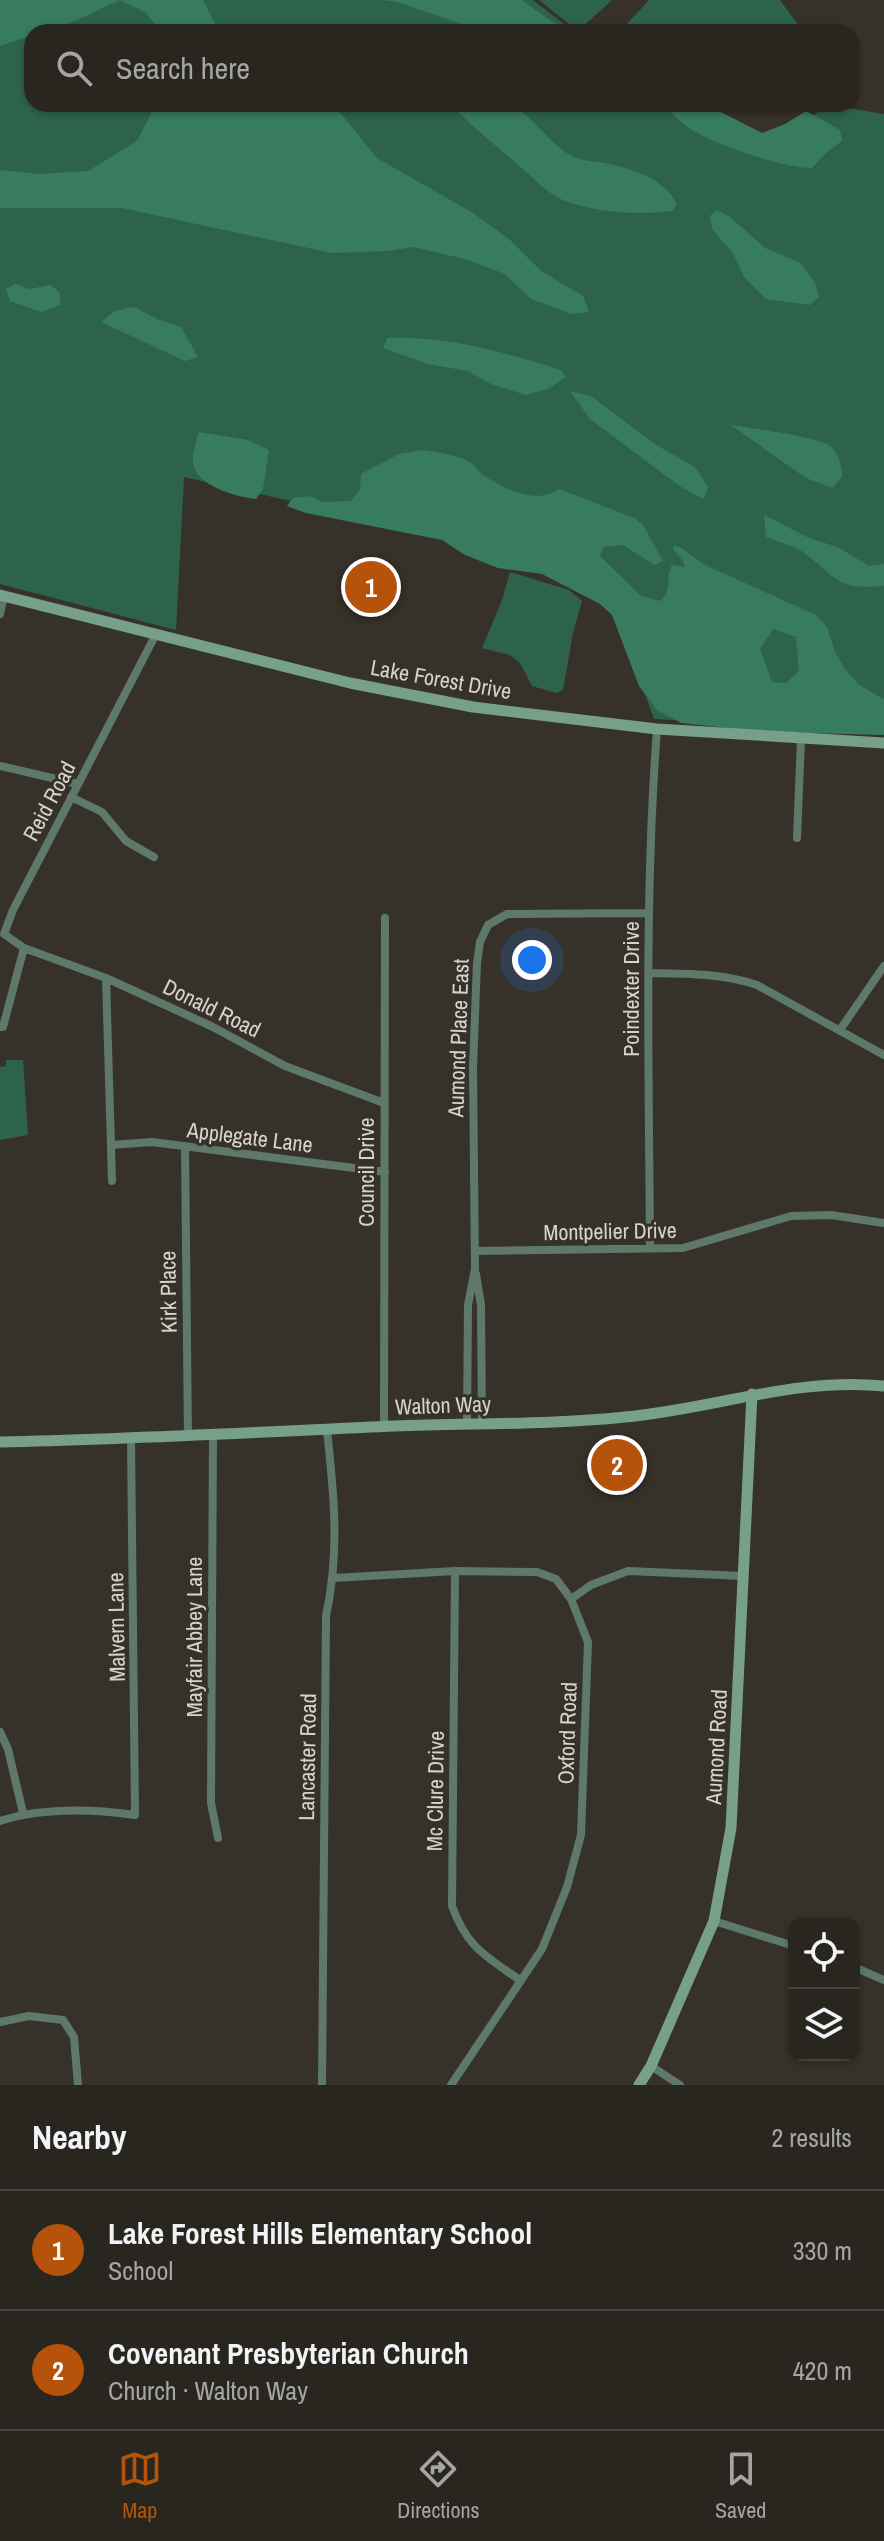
<!DOCTYPE html>
<html lang="en">
<head>
<meta charset="utf-8">
<style>
  :root { --surface:#29261f; --page:#312e28; --text:#f1f3f6; --muted:#a5a5a4; --line:#45433d; --accent:#b45309 }
  body { margin:0; font-family:"Archivo Narrow",sans-serif; background:var(--page); color:var(--text) }
  .controls { position:absolute; right:24px; bottom:24px; display:grid; overflow:hidden; border-radius:16px; box-shadow:0 2px 6px #0004 }
  .controls button { width:72px; height:72px; display:grid; place-items:center; padding:0; border:0; border-bottom:2px solid var(--line); background:var(--surface); color:var(--text); font:40px sans-serif }
  .you { position:absolute; left:532px; top:960px; width:28px; height:28px; margin:-20px; border:6px solid #fff; border-radius:50%; background:#1a73e8; box-shadow:0 0 0 12px #1a73e833 }
  .badge { display:grid; place-items:center; width:52px; height:52px; border-radius:50%; background:var(--accent); color:#fff; font-size:26px; font-weight:700 }
  .pin { position:absolute; translate:-50% -50%; border:4px solid #fff; box-shadow:0 2px 8px #0006 }
  .list { margin:0; padding:0; list-style:none }
  h2 { display:flex; justify-content:space-between; align-items:center; height:104px; margin:0; padding:0 32px; font-size:34px }
  h2 small { font-size:26px; font-weight:400; color:var(--muted) }
  .list li { display:grid; grid-template-columns:52px 1fr auto; gap:24px; align-items:center; box-sizing:border-box; height:120px; padding:0 32px; border-top:2px solid var(--line) }
  .list b { display:block; font-size:30px; white-space:nowrap }
  .list p { margin:0; font-size:26px; white-space:nowrap; color:var(--muted) }
  .list em { font-size:26px; font-style:normal; color:var(--muted) }
  .icon { flex:none; width:44px; height:44px; fill:none; stroke:currentColor; stroke-width:2; stroke-linecap:round; stroke-linejoin:round }
  .map { position:relative; flex:none; width:884px; height:2085px; overflow:hidden }
  .search { position:absolute; background:var(--surface); box-shadow:0 2px 6px #0004; left:24px; right:24px; top:24px; height:88px; display:flex; align-items:center; gap:20px; box-sizing:border-box; padding:0 28px; border-radius:24px; color:var(--muted); font-size:30px }
  .sheet { height:344px; background:var(--surface) }
  nav { display:flex; justify-content:space-around; align-items:center; box-sizing:border-box; height:112px; border-top:2px solid var(--line); background:var(--surface); font-size:22px; color:var(--muted) }
  nav a { display:grid; justify-items:center; gap:4px }
  nav .on { color:var(--accent) }
  .map>svg:first-child { display:block }
</style>
</head>
<body>
<div class="map">
<svg width="884" height="2085" viewBox="0 0 884 2085">
  <rect width="100%" height="100%" fill="#373229"/>
  <path fill="#2d634c" d="M0,0H533L574,32H32V104H691L769,147L828,105L884,114V730L654,719L601,571L184,477L176,630L0,584Z
    M539,0H612L578,31Z
    M649,0H780L803,32H635L627,24Z
    M510,572L569,590L582,601L573,633L563,690L556,693L532,686L520,663L510,655L482,648L502,600Z
    M6,1060H23L28,1135L0,1140V1067L6,1066Z"/>
  <path fill="#387c5f" fill-rule="evenodd" d="M0,0H203L215,24L239,27L249,32H162L145,12L120,0C95,11 58,32 32,32V35L0,46Z
    M383,0H522L552,22L579,32H486L397,2Z
    M156,104H333L377,158L473,213L510,240L541,271L583,296L589,312L572,314L531,299L505,274L465,259L413,247L388,251L332,253L122,208H0V170L39,174L88,171L137,141Z
    M450,104C468,104 489,101 506,104C530,109 549,146 574,157C583,161 595,161 604,163C631,168 665,179 677,204L672,211C639,215 600,213 568,202C550,196 538,182 524,170C499,148 473,128 450,104Z
    M661,104H705L762,133L785,124L806,111L840,130L842,141L827,152L812,168C786,169 713,144 691,129C680,122 671,112 661,104Z
    M717,210L730,217L765,248L801,263L815,283L819,297L810,305L766,299L744,277L733,253L712,229L710,216Z
    M16,284L29,289L51,285L60,293V305L41,312L10,301L6,289Z
    M134,307L157,319L181,327L198,357L185,361L101,322L115,311Z
    M387,338C447,336 504,352 561,370L566,377L548,389L526,395L491,384L468,371L428,364L383,348Z
    M570,391L591,396L656,445L695,467L708,487L704,499L681,487L590,419Z
    M731,425C749,428 823,437 832,447C839,455 842,467 842,477L832,488L806,478Z
    M199,432L248,440L269,450L263,489L256,499C237,497 196,486 193,463C192,453 196,442 199,432Z
    M423,450C438,453 457,454 471,463C476,466 479,473 485,476C506,490 537,505 559,489L634,518L643,525L663,561L654,565L623,545L604,547L600,556L641,596L661,601C673,589 665,577 672,565L685,567L683,561L673,549L674,546L680,547L705,565L816,615L827,627L835,652L845,669L859,685L884,699V735L765,732L681,723L657,710L639,686L612,615L600,604L542,574L498,568L465,555L442,540L306,513L287,506L293,498L310,496L322,502L351,501L360,490L361,474L399,454ZM773,629L796,637L799,671L786,683L772,682L760,649Z
    M764,515L811,539L838,547L869,566L884,564V586C838,590 839,580 807,555C796,546 779,542 766,537Z"/>
  <g fill="none" stroke-linecap="round" stroke-linejoin="round">
    <path stroke="#5e796b" stroke-width="8" d="M0,614L4,596
      M0,766L78,784
      M71,797L102,812L126,841L154,857
      M797,838L801,739
      M24,948L106,978L211,1026L285,1066L384,1103
      M649,973C686,974 722,973 757,985L884,1055
      M106,978L112,1181
      M0,1027H3L24,948L4,934L13,910L156,634
      M840,1030L884,966
      M111,1145L152,1142L385,1172
      M185,1147L188,1437
      M650,1249C649,1075 644,902 657,729
      M475,1251L683,1248L791,1216L831,1215L884,1223
      M476,1274L481,1305L482,1423
      M467,1423L468,1305L475,1269L473,1067L477,963L480,942L488,925L507,914L648,913
      M384,1427L385,918
      M213,1436L211,1803L218,1838
      M455,1571L452,1906C467,1948 486,1956 521,1981
      M334,1578L455,1571L537,1572L556,1579L571,1599L588,1642L581,1835L567,1887L542,1949L451,2085
      M571,1599L591,1585L628,1571L743,1576
      M0,1732L8,1749L23,1813
      M0,1821C43,1807 91,1809 135,1815L131,1439
      M714,1921L794,1946
      M854,1967L884,1980
      M0,2022L29,2016L63,2020L74,2037L78,2085
      M651,2066L680,2085
      M322,2085L326,1616C340,1552 334,1495 327,1430"/>
    <path stroke="#76a08a" stroke-width="11" d="M0,595L350,683L473,707L657,729L884,743
      M0,1442C132,1439 263,1432 395,1426C471,1423 549,1425 625,1417C712,1409 796,1377 884,1386
      M639,2085L651,2066L714,1921L731,1828L752,1394"/>
  </g>
  <g text-anchor="middle" stroke-width="6" stroke-linejoin="round" paint-order="stroke">
    <g font-size="22" fill="#d6d3cd" stroke="#373229">
      <text transform="translate(441 679) rotate(10)" y="8">Lake Forest Drive</text>
      <text transform="translate(49 801) rotate(-62)" y="8">Reid Road</text>
      <text transform="translate(631 989) rotate(-90)" y="8">Poindexter Drive</text>
      <text transform="translate(212 1008) rotate(26)" y="8">Donald Road</text>
      <text transform="translate(458 1038) rotate(-88)" y="8">Aumond Place East</text>
      <text transform="translate(250 1137) rotate(7)" y="8">Applegate Lane</text>
      <text transform="translate(366 1172) rotate(-90)" y="8">Council Drive</text>
      <text transform="translate(610 1231) rotate(-1)" y="8">Montpelier Drive</text>
      <text transform="translate(168 1292) rotate(-91)" y="8">Kirk Place</text>
      <text transform="translate(443 1405) rotate(-2)" y="8">Walton Way</text>
      <text transform="translate(116 1627) rotate(-91)" y="8">Malvern Lane</text>
      <text transform="translate(194 1637) rotate(-90)" y="8">Mayfair Abbey Lane</text>
      <text transform="translate(567 1733) rotate(-88)" y="8">Oxford Road</text>
      <text transform="translate(716 1747) rotate(-87)" y="8">Aumond Road</text>
      <text transform="translate(307 1757) rotate(-89)" y="8">Lancaster Road</text>
      <text transform="translate(435 1791) rotate(-89)" y="8">Mc Clure Drive</text>
    </g>
  </g>
</svg>
<div class="controls">
<button><svg class="icon" aria-label="locate" viewBox="0 0 24 24"><circle cx="12" cy="12" r="6"/><path d="M12 2v4M12 18v4M2 12h4M18 12h4"/></svg></button>
<button><svg class="icon" aria-label="layers" viewBox="0 0 24 24"><path d="M12 4l9 5-9 5-9-5zM3 14l9 5 9-5"/></svg></button>
</div>
<div class="you"></div>
<div class="pin badge" style="left:371px;top:587px">1</div>
<div class="pin badge" style="left:617px;top:1465px">2</div>
<div class="search"><svg class="icon" aria-label="search" viewBox="0 0 24 24"><circle cx="10" cy="10" r="6"/><path d="M15 15l6 6"/></svg>Search here</div>
</div>
<section class="sheet">
<h2>Nearby<small>2 results</small></h2>
<ul class="list">
<li><span class="badge">1</span><div><b>Lake Forest Hills Elementary School</b><p>School</p></div><em>330 m</em></li>
<li><span class="badge">2</span><div><b>Covenant Presbyterian Church</b><p>Church · Walton Way</p></div><em>420 m</em></li>
</ul>
</section>
<nav>
<a class="on"><svg class="icon" aria-label="map" viewBox="0 0 24 24"><path d="M3 6l6-2 6 2 6-2v14l-6 2-6-2-6 2zM9 4v14M15 6v14"/></svg>Map</a>
<a><svg class="icon" aria-label="directions" viewBox="0 0 24 24"><path d="M12 3l9 9-9 9-9-9zM9 14v-3h6M13 9l2 2-2 2"/></svg>Directions</a>
<a><svg class="icon" aria-label="saved" viewBox="0 0 24 24"><path d="M7 4h10v16l-5-4-5 4z"/></svg>Saved</a>
</nav>
</body>
</html>
